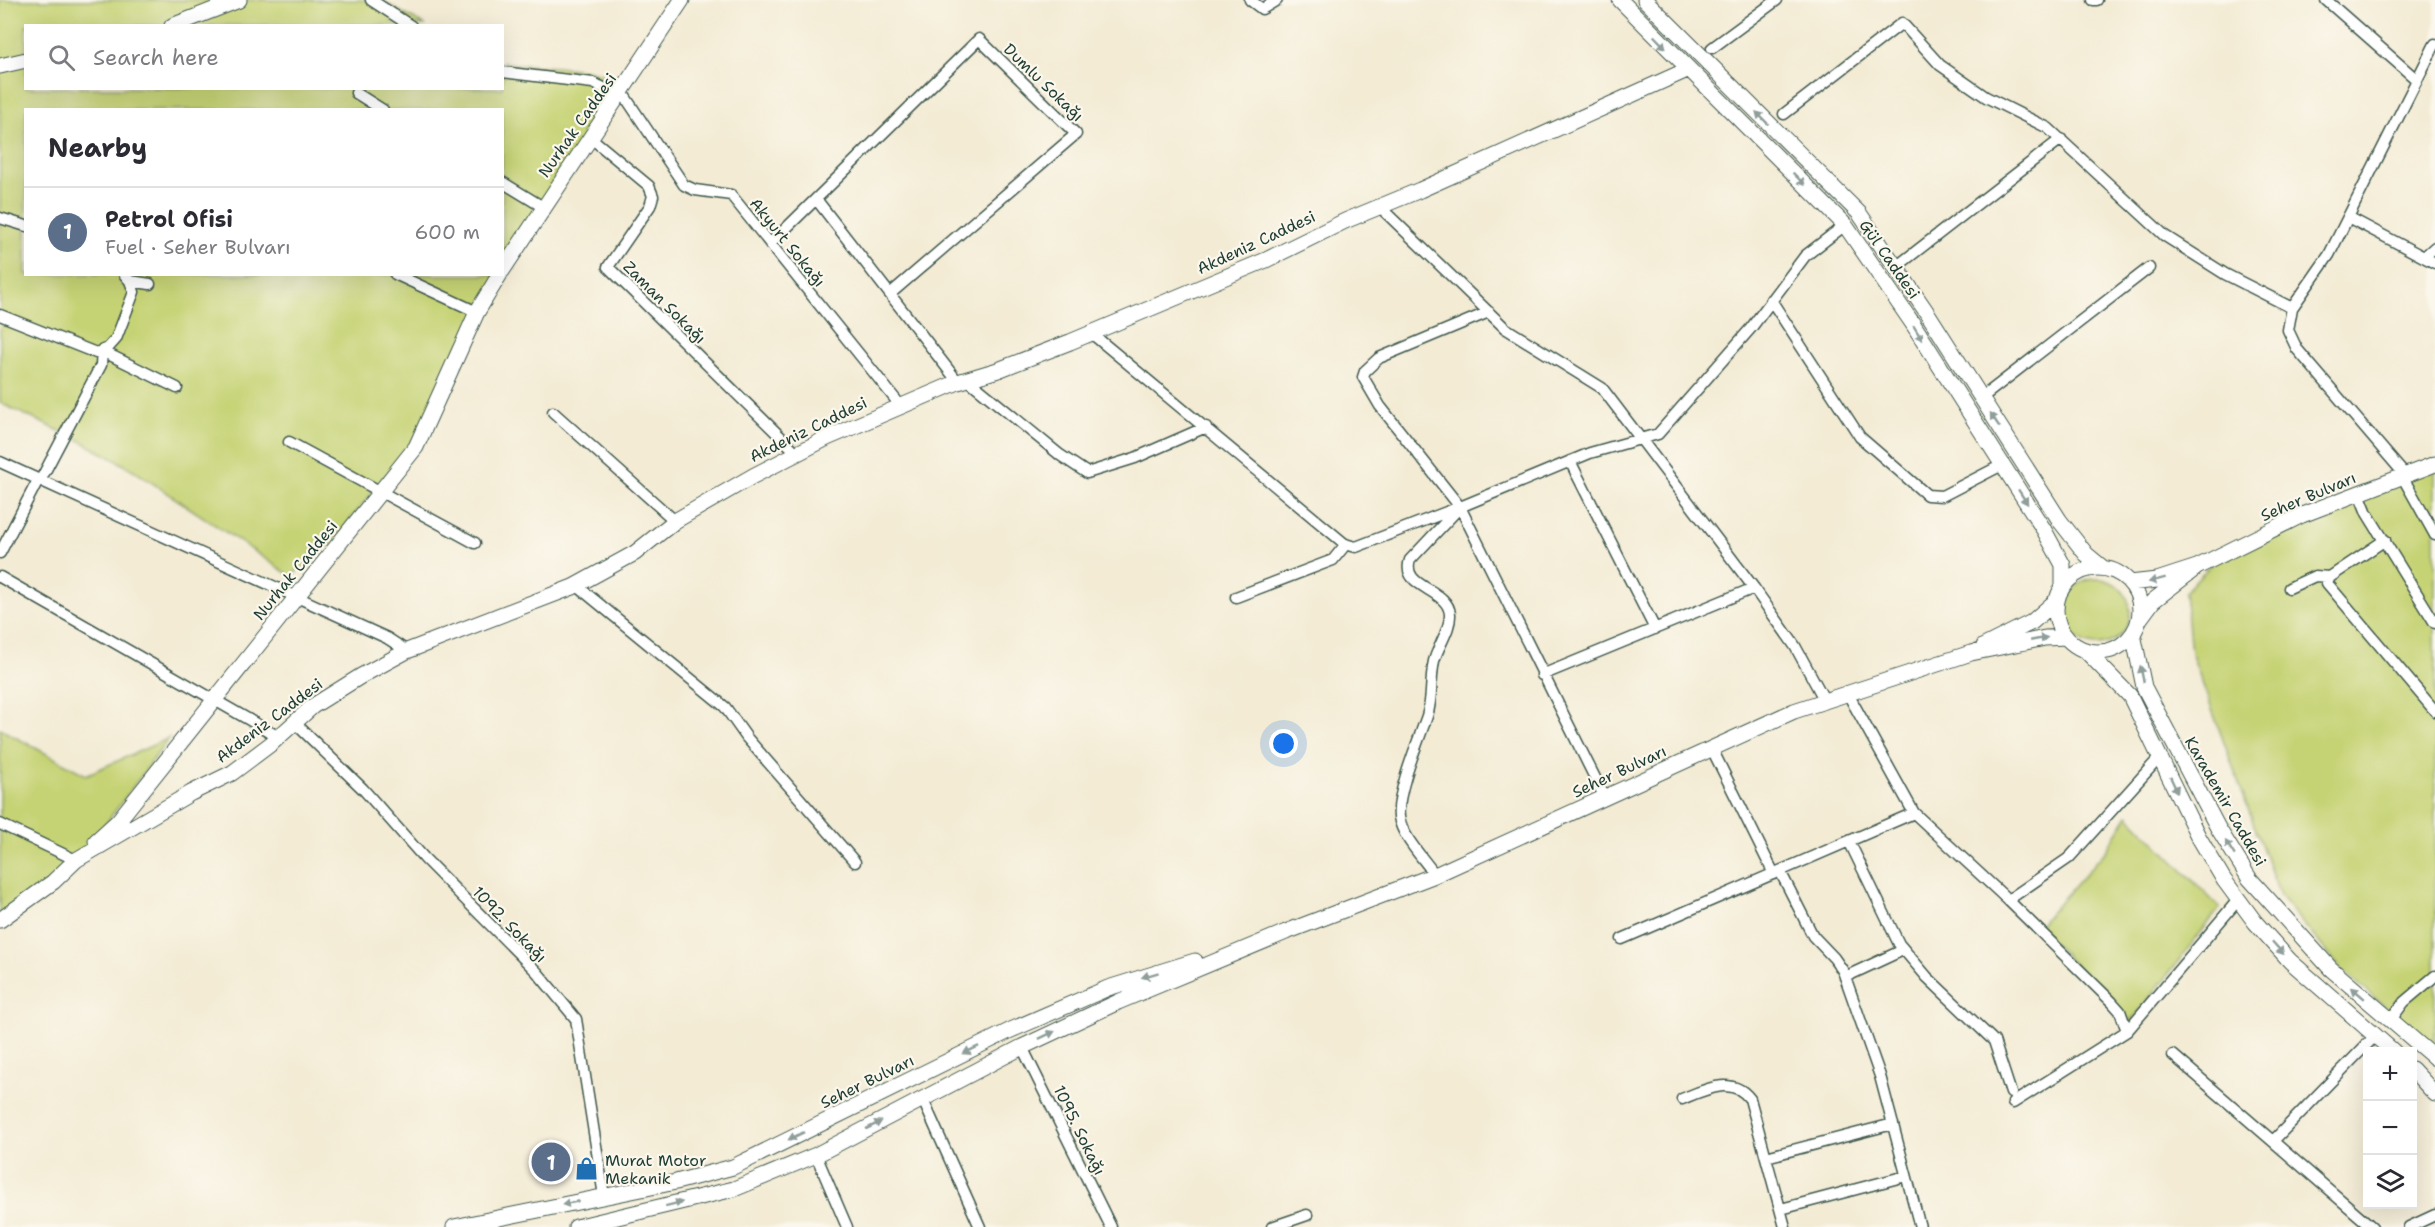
<!DOCTYPE html>
<html lang="en">
<head>
<meta charset="utf-8">
<style>
  :root { --surface:#fff; --page:#f2f2f3; --text:#2b2b33; --muted:#7c7c81; --line:#e1e1e2; --accent:#0b8043 }
  body { margin:0; font-family:"Shantell Sans",sans-serif; background:var(--page); color:var(--text) }
  .controls { position:absolute; right:18px; bottom:18px; display:grid; overflow:hidden; border-radius:0px; box-shadow:0 6px 24px #0002 }
  .controls button { width:54px; height:54px; display:grid; place-items:center; padding:0; border:0; border-bottom:2px solid var(--line); background:var(--surface); color:var(--text); font:30px sans-serif }
  .you { position:absolute; left:1284px; top:744px; width:21px; height:21px; margin:-15px; border:4px solid #fff; border-radius:50%; background:#1a73e8; box-shadow:0 0 0 9px #1a73e833 }
  .badge { display:grid; place-items:center; width:39px; height:39px; border-radius:50%; background:var(--accent); color:#fff; font-size:20px; font-weight:700 }
  .pin { position:absolute; translate:-50% -50%; border:3px solid #fff; box-shadow:0 2px 6px #0006 }
  .list { margin:0; padding:0; list-style:none }
  h2 { display:flex; justify-content:space-between; align-items:center; height:78px; margin:0; padding:0 24px; font-size:26px }
  h2 small { font-size:20px; font-weight:400; color:var(--muted) }
  .list li { display:grid; grid-template-columns:39px 1fr auto; gap:18px; align-items:center; box-sizing:border-box; height:90px; padding:0 24px; border-top:2px solid var(--line) }
  .list b { display:block; font-size:22px; white-space:nowrap }
  .list p { margin:0; font-size:20px; white-space:nowrap; color:var(--muted) }
  .list em { font-size:20px; font-style:normal; color:var(--muted) }
  .icon { flex:none; width:33px; height:33px; fill:none; stroke:currentColor; stroke-width:2; stroke-linecap:round; stroke-linejoin:round }
  .map { position:relative; flex:none; width:2435px; height:1227px; overflow:hidden }
  .search { position:absolute; background:var(--surface); box-shadow:0 6px 24px #0002; left:24px; top:24px; width:480px; height:66px; display:flex; align-items:center; gap:15px; box-sizing:border-box; padding:0 21px; border-radius:0px; color:var(--muted); font-size:22px }
  .panel { position:absolute; background:var(--surface); box-shadow:0 6px 24px #0002; left:24px; top:108px; width:480px; height:168px; border-radius:0px }
  .map>svg:first-child { display:block }
</style>
</head>
<body>
<div class="map">
<svg width="2435" height="1227" viewBox="0 0 2435 1227">
  <rect width="100%" height="100%" fill="#fbf7ec"/>
  <filter id="ink" filterUnits="userSpaceOnUse"><feTurbulence type="fractalNoise" baseFrequency=".0167" numOctaves="2"/><feDisplacementMap in="SourceGraphic" scale="12" xChannelSelector="R" yChannelSelector="G"/><feConvolveMatrix kernelMatrix="1 2 1 2 8 2 1 2 1" color-interpolation-filters="sRGB"/></filter>
  <filter id="wash" filterUnits="userSpaceOnUse"><feTurbulence type="fractalNoise" baseFrequency=".008" numOctaves="4" result="noise"/><feDisplacementMap in="SourceGraphic" scale="24" xChannelSelector="R" yChannelSelector="G"/><feGaussianBlur stdDeviation="1.35" result="paint"/><feColorMatrix in="noise" values="0 0 0 0 0 0 0 0 0 0 0 0 0 0 0 0 0 1.4 0 .05"/><feComposite in="paint" operator="in"/></filter>
  <g filter="url(#wash)">
    <rect width="100%" height="100%" fill="#f3ebd4"/>
    <path fill="#c6d374" stroke="#728854" stroke-width="1.5" d="M0,0H380L424,25L26,26V88H502L503,62C542,69 583,63 619,81L503,271L502,110H26V274L501,275L427,424L331,544L291,576L130,468L79,440L0,403Z
      M2435,464V1049L2342,970L2280,896L2191,652L2185,592L2215,560Z
      M2064 612a33 33 0 1 1 66 0a33 33 0 1 1-66 0Z
      M0,729L86,775L169,738L79,860L0,920Z
      M2128,815L2220,908L2130,1023L2038,926L2106,851Z"/>
  </g>
  <g filter="url(#ink)">
    <g fill="none" stroke-linecap="round" stroke-linejoin="round">
      <defs>
        <path id="street" d="M371,0L411,26
          M1250,0L1262,9L1277,0
          M2093,0H2097
          M2326,0L2417,80
          M1712,48L1777,0
          M502,72L593,83L619,95
          M622,92L684,185L695,190L731,195L900,405
          M356,93L383,110
          M1784,114L1902,23L1940,65L1986,97L2048,128L2165,236L2225,274L2292,308
          M590,137L649,186L653,196L650,206L608,267L797,453
          M502,182L543,207
          M816,199L958,382
          M1380,207L1505,328L1602,388L1754,588L1542,675
          M2348,217L2435,263
          M0,218L26,226
          M770,244L979,39L1076,134L890,294
          M2424,257L2435,247
          M1896,267L2061,139
          M395,274L477,312
          M130,281L150,284
          M1771,300L1860,437L1927,495L1942,496L2002,465
          M1489,312L1379,358L1365,371L1363,377L1380,406L1460,507L1605,798
          M0,315L96,353L108,348L116,339L134,292L130,281L124,274
          M1091,333L1345,544L1356,547L1457,508
          M967,379L1060,455L1087,473L1135,458L1206,427
          M1980,399L2149,268
          M553,412L675,521
          M289,442L475,543
          M1570,461L1655,629
          M0,462L387,638L407,651
          M2405,475L2297,349L2288,330L2292,308L2329,255L2435,44
          M2402,476L2435,535
          M40,481L101,365L102,351L177,388
          M2359,493L2367,513L2435,623
          M2385,540L2330,577L2327,583L2435,711
          M0,553L38,480
          M0,577L279,737
          M576,585L725,707L747,738L855,862
          M1754,588L1795,646L1825,701
          M2289,588L2315,576L2330,577
          M1236,597L1333,560L1346,544
          M1848,694L1914,813L2008,900L2069,858L2160,757
          M295,723L363,789L425,859L537,972L576,1019L604,1196
          M1712,749L1774,874
          M0,824L76,860
          M1849,841L1899,944L1927,977L1994,1041L2011,1093
          M1780,871L1813,936L1834,958L1843,971L1880,1076L1920,1227
          M1435,875C1424,859 1402,837 1399,817C1396,794 1419,739 1427,716C1433,698 1430,679 1434,661C1438,646 1451,629 1450,614C1448,588 1400,588 1410,560L1460,507L1590,453L1658,434L1751,328L1805,256L1845,225
          M2008,900L2112,1002L2120,1011L2127,1031
          M1622,939L1914,813
          M1845,977L1903,950
          M2390,1021L2404,1002L2435,976
          M1022,1047L1111,1227
          M2173,1055L2372,1227
          M1682,1099C1704,1090 1732,1075 1750,1099L1785,1227
          M923,1100L980,1227
          M2013,1103L2127,1031L2238,900
          M2273,1141L2375,1036
          M816,1155L847,1227
          M1766,1157L1893,1124
          M1781,1209L1906,1176
          M1272,1227L1307,1215
          M2409,1227L2435,1215"/>
        <path id="secondary" d="M1620,0L1845,225L1913,324L2044,530L2063,565V586
          M1645,0L1859,213L1928,314L2060,521L2086,554L2103,568
          M172,26L239,0
          M0,66L26,60
          M502,271L682,0
          M2197,567L2302,515L2435,464
          M2056 610a42 42 0 1 1 84 0a42 42 0 1 1-84 0Z
          M2130,583L2157,580L2197,567L2153,601L2139,620
          M2133,634L2144,687L2218,828L2249,878L2331,969L2435,1058
          M1984,646L2032,622L2057,600
          M2085,650L2130,696L2198,836L2224,880L2255,922L2290,961L2394,1052
          M96,841L118,821L416,447L477,312L500,274
          M0,920L53,882L76,860L191,793L232,773L272,743L313,706L361,676L407,651L573,587L635,553L675,521L753,476L827,438L958,382L998,370L1070,342L1266,260L1345,221L1420,190L1687,70
          M2412,1069L2435,1094
          M454,1227L676,1182L733,1167L1011,1030L1108,988L1195,961
          M576,1227L734,1189L816,1155L1022,1047L1118,1002L1286,932L1435,875L1794,711L1971,653L2045,638L2066,637"/>
      </defs>
      <use href="#street" stroke="#3f574c" stroke-width="13"/>
      <use href="#secondary" stroke="#3f574c" stroke-width="17"/>
      <use href="#street" stroke="#fff" stroke-width="10"/>
      <use href="#secondary" stroke="#fff" stroke-width="15"/>
    </g>
    <defs><path id="oneway-solid" d="M-6-.8H1V-3.2L6.5 0L1 3.2V.8H-6Z" transform="scale(1.5)"/></defs>
    <g fill="#8f9e9a">
      <use href="#oneway-solid" transform="translate(1660 42) rotate(46)"/>
      <use href="#oneway-solid" transform="translate(1762 118) rotate(-135)"/>
      <use href="#oneway-solid" transform="translate(1799 179) rotate(45)"/>
      <use href="#oneway-solid" transform="translate(1918 333) rotate(58)"/>
      <use href="#oneway-solid" transform="translate(1995 420) rotate(-123)"/>
      <use href="#oneway-solid" transform="translate(2023 497) rotate(57)"/>
      <use href="#oneway-solid" transform="translate(2157 580) rotate(165)"/>
      <use href="#oneway-solid" transform="translate(2039 639) rotate(-11)"/>
      <use href="#oneway-solid" transform="translate(2142 674) rotate(-102)"/>
      <use href="#oneway-solid" transform="translate(2174 785) rotate(65)"/>
      <use href="#oneway-solid" transform="translate(2230 848) rotate(-122)"/>
      <use href="#oneway-solid" transform="translate(2278 948) rotate(48)"/>
      <use href="#oneway-solid" transform="translate(1150 975) rotate(163)"/>
      <use href="#oneway-solid" transform="translate(2358 993) rotate(-139)"/>
      <use href="#oneway-solid" transform="translate(1047 1035) rotate(-25)"/>
      <use href="#oneway-solid" transform="translate(971 1050) rotate(154)"/>
      <use href="#oneway-solid" transform="translate(874 1125) rotate(-27)"/>
      <use href="#oneway-solid" transform="translate(796 1136) rotate(154)"/>
      <use href="#oneway-solid" transform="translate(570 1203) rotate(169)"/>
      <use href="#oneway-solid" transform="translate(674 1204) rotate(-14)"/>
    </g>
  </g>
  <defs>
    <symbol id="shop-bare" viewBox="-9 -9 18 18"><path d="M-5-2.5h2.3a2.7 3.5 0 0 1 5.4 0H5L5.5 6h-11ZM-1.5-2.5h3a1.5 2.3 0 0 0-3 0Z" fill="#1f6fb2" stroke="#fbf7ec" stroke-width="2.5" paint-order="stroke"/></symbol>
  </defs>
  <g fill-rule="evenodd">
    <use href="#shop-bare" x="570" y="1152" width="33" height="33"/>
  </g>
  <g text-anchor="middle" stroke-width="4.5" stroke-linejoin="round" paint-order="stroke">
    <g font-size="16" fill="#1f3d34" stroke="#fbf7ec">
      <text transform="translate(1044 82) rotate(44)" y="6">Dumlu Sokağı</text>
      <text transform="translate(577 125) rotate(-55)" y="6">Nurhak Caddesi</text>
      <text transform="translate(788 242) rotate(51)" y="6">Akyurt Sokağı</text>
      <text transform="translate(1256 242) rotate(-25)" y="6">Akdeniz Caddesi</text>
      <text transform="translate(1890 259) rotate(55)" y="6">Gül Caddesi</text>
      <text transform="translate(665 302) rotate(45)" y="6">Zaman Sokağı</text>
      <text transform="translate(808 429) rotate(-26)" y="6">Akdeniz Caddesi</text>
      <text transform="translate(2308 496) rotate(-23)" y="6">Seher Bulvarı</text>
      <text transform="translate(295 570) rotate(-51)" y="6">Nurhak Caddesi</text>
      <text transform="translate(269 720) rotate(-37)" y="6">Akdeniz Caddesi</text>
      <text transform="translate(1619 771) rotate(-25)" y="6">Seher Bulvarı</text>
      <text transform="translate(2226 801) rotate(60)" y="6">Karademir Caddesi</text>
      <text transform="translate(510 924) rotate(46)" y="6">1092. Sokağı</text>
      <text transform="translate(867 1081) rotate(-26)" y="6">Seher Bulvarı</text>
      <text transform="translate(1080 1130) rotate(64)" y="6">1095. Sokağı</text>
    </g>
    <g font-size="16" fill="#1f3d34" stroke="#fbf7ec" text-anchor="start">
      <text x="605" y="1166">Murat Motor<tspan x="605" dy="18">Mekanik</tspan></text>
    </g>
  </g>
</svg>
<div class="controls">
<button>+</button>
<button>−</button>
<button><svg class="icon" aria-label="layers" viewBox="0 0 24 24"><path d="M12 4l9 5-9 5-9-5zM3 14l9 5 9-5"/></svg></button>
</div>
<div class="you"></div>
<div class="pin badge" style="left:551px;top:1162px;background:#5c6f8a">1</div>
<div class="search"><svg class="icon" aria-label="search" viewBox="0 0 24 24"><circle cx="10" cy="10" r="6"/><path d="M15 15l6 6"/></svg>Search here</div>
<section class="panel">
<h2>Nearby<small></small></h2>
<ul class="list">
<li><span class="badge" style="background:#5c6f8a">1</span><div><b>Petrol Ofisi</b><p>Fuel · Seher Bulvarı</p></div><em>600 m</em></li>
</ul>
</section>
</div>
</body>
</html>
